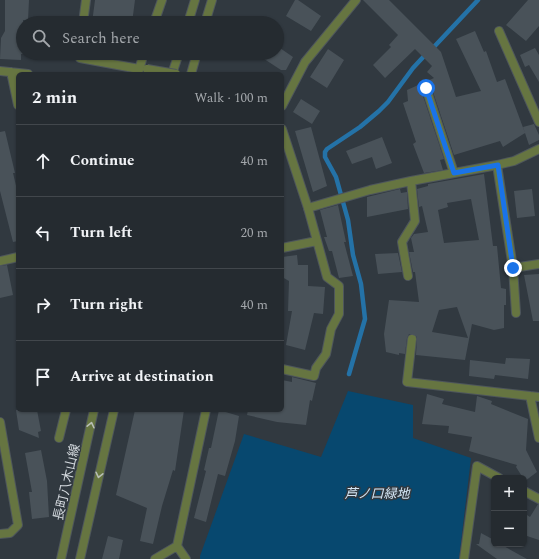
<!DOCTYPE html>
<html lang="en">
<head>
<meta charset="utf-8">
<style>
  :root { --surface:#252b30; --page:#2d3338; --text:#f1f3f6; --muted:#a3a7ab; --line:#42474c }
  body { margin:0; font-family:Spectral,"Noto Sans JP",serif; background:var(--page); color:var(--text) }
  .controls { position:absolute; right:12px; bottom:12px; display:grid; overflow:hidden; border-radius:6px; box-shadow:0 1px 3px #0004 }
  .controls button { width:36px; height:36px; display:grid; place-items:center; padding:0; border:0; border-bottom:1px solid var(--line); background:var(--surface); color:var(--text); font:20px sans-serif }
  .stop { position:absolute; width:12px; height:12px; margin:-9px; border:3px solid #1a73e8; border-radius:50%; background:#fff }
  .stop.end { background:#1a73e8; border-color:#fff; box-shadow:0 1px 4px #0008 }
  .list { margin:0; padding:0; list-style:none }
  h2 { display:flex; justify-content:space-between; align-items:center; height:52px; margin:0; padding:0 16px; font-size:17px }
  h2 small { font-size:13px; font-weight:400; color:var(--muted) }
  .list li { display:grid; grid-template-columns:26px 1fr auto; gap:12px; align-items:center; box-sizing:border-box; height:72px; padding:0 16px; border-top:1px solid var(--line) }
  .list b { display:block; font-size:15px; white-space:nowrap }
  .list em { font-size:13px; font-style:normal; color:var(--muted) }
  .icon { flex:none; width:22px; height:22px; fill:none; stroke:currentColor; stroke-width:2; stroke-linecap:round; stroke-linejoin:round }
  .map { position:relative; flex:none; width:539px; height:559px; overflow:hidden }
  .search { position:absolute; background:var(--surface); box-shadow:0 1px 3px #0004; left:16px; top:16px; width:268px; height:44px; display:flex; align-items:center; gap:10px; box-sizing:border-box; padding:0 14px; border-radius:22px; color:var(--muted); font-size:15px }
  .panel { position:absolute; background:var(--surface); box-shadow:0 1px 3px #0004; left:16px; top:72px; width:268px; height:340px; border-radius:6px }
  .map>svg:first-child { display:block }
</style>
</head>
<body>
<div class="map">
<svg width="539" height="559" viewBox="0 0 539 559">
  <rect width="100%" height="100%" fill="#313940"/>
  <path fill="#07486f" d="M348,391L413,405V438L471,458L459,559H200V556L244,434L321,457Z"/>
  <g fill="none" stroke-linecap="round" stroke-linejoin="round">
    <path stroke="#2472a7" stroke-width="4.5" d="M432,49L478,0
      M349,374L365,319L364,310L361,284L353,255L348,220L336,177L325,157V152L327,149L360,127L379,111L388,102L413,68L426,54"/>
  </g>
  <path fill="#495259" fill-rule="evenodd" d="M5,0H29L28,20H23V54H21V60L0,59L1,38L5,31Z
    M95,0H135L132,23H92Z
    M295,0H298L321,16L311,31L286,16Z
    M363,0H389L441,52L456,97L481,91L456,39L475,31L484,52L486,51L497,82L505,79L525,133L503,147L500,141L454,155L431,86L427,83H424L421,87V90L444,159L440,160L443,170L424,173L413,144L416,142L403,103L408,101L407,90L434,78L427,72L432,66L415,49L385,78L373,65L391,47L389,45L398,35Z
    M528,0H539V26L526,41L506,25Z
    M277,46L293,57L286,70H281L255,53H277Z
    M535,48L539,55V82L529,65L525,67L520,55Z
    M328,49L344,60L327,88L310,77Z
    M301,99L320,111L312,124L293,112Z
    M534,124L539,135V140L529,145L523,127Z
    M311,127L327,186L313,192L295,131Z
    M5,131L15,173H13L18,194V241L13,242L0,191V132Z
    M382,137L392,163L376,169L372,157L352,164L346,151Z
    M484,174L493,246H497L501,288L506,289V305H504V328L494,330L472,324L465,360L416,355L417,337L412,334H409L407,338L405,354L399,353V355L386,352L384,334L389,300L419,302L415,272H413L409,252H414L411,238L414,234L428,232L422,206L419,207L417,189L428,186V184ZM471,199L479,240L444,243L438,210L448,207L447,203ZM457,307L468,338L432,332L439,310Z
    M400,189L401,193L407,192L408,209L367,217V197Z
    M532,189L535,216L517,218L514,191Z
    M338,205L346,242H344L353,276L339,278L332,251H329L324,237H327L320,210Z
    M398,253L402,272L378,274L375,254Z
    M297,255L298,265H308V286L325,287L323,314L314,313L305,350L286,345L292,311H288L289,281L282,277V257Z
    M7,265L13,295L0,298V266Z
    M539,274V321H533L524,275Z
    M506,358L530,359L528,379L495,375L494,379L469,376L470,360L505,364Z
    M292,377L316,383L312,401L310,400L306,425L277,422L247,415L248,410H282V380L292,382Z
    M427,394L444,399L442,404L475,412L477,396L492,401L491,404L528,419L526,450L537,472L525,481L516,467L517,465L469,451L472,437L448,433L449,426L422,424Z
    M16,410H37L41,431L38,432L39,438L19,430Z
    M135,410H184L175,471L173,470L162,506L153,544L140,541L147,508L116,495Z
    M219,410L239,416L235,441L225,476L218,474L206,522L194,518L206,471L204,470L209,448H211Z
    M41,450L47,481L49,517L32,519L29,492H32L25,453Z
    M538,504H539V540L524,535V513L530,517Z
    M481,533L494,540V544H500L527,559H497L476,544H479Z
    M108,536L123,540L119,559H102Z"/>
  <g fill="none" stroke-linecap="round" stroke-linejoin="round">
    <defs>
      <path id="service" d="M499,31L539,122
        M426,88L454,173
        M497,165L513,268L516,313
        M308,208L370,190L411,181L497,165L514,161L539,149
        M513,268L539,264
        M408,276L402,242L415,221L411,181"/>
      <path id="minor" d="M83,23L86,0
        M154,23L162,0
        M80,53V58L139,69
        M0,71L28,74
        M11,72L18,105
        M138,73L144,53
        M282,106L305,62L356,0
        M282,129L308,208L327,277L339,286V314L331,329L326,354L316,368L314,376L282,369
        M282,248L317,241
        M0,261L18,257
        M412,339L407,382L530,396
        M539,397L530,396L539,438
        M0,422L18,525L10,533L0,534
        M59,438L66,410
        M524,491L539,499
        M177,546L186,559
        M155,559L177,546L206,410
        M464,559L477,466L499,478"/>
      <path id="tertiary" d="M188,23L195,0
        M205,23L212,0
        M172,74L179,53
        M191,74L197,53
        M61,559L94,410
        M80,559L114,410"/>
    </defs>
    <use href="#service" stroke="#4e565c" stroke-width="10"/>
    <use href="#minor" stroke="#4e565c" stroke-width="10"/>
    <use href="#tertiary" stroke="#4e565c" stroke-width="10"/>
    <use href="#service" stroke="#667541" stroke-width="8"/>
    <use href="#minor" stroke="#667541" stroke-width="8"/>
    <use href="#tertiary" stroke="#667541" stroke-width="8"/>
    <defs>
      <path id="pedestrian-bridge" d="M147,69L176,74"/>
    </defs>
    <use href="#pedestrian-bridge" stroke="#4e565c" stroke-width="10" stroke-linecap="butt"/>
    <use href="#pedestrian-bridge" stroke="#667541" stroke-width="8"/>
  </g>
  <defs><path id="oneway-chevron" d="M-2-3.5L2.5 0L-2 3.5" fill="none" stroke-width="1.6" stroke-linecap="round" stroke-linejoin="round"/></defs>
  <g stroke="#b8bfb6">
    <use href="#oneway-chevron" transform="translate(91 425) rotate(-77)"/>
    <use href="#oneway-chevron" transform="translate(99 475) rotate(103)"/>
  </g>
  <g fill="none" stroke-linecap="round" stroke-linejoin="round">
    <path stroke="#1a73e8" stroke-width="5" d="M426,88L454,173L498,165L513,268"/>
  </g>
  <g text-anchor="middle" stroke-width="3" stroke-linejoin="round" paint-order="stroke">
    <g font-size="13" fill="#d3d8dd" stroke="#313940">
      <text transform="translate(66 482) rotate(-77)" y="5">長町八木山線</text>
    </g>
    <g font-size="13" font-style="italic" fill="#d3e5f4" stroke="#313940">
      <text x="377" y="498">芦ノ口緑地</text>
    </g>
  </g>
</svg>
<div class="controls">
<button>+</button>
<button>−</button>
</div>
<div class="stop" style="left:426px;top:88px"></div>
<div class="stop end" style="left:513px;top:268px"></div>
<div class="search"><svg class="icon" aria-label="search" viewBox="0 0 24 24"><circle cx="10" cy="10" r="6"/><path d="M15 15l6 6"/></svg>Search here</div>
<section class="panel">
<h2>2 min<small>Walk · 100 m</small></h2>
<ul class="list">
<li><svg class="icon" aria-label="ahead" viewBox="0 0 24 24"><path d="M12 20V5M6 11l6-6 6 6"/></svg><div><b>Continue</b></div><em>40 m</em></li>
<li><svg class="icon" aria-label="left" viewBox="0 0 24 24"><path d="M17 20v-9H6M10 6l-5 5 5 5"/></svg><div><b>Turn left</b></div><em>20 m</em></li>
<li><svg class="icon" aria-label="right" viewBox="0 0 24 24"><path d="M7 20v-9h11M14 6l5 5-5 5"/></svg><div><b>Turn right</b></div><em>40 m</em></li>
<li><svg class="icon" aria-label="arrive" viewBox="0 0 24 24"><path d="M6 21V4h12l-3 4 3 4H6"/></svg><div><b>Arrive at destination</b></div></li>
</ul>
</section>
</div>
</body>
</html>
